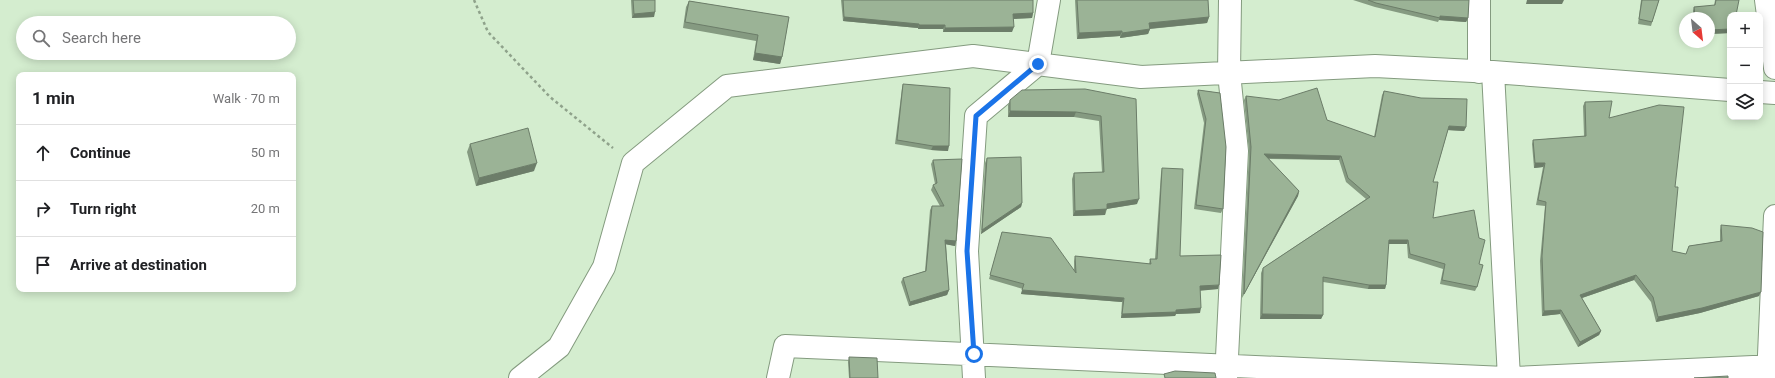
<!DOCTYPE html>
<html lang="en">
<head>
<meta charset="utf-8">
<style>
  :root { --surface:#fff; --page:#f2f2f2; --text:#202124; --muted:#757577; --line:#e0e0e0 }
  body { margin:0; font-family:Roboto,sans-serif; background:var(--page); color:var(--text) }
  .controls { position:absolute; right:12px; top:12px; display:grid; overflow:hidden; border-radius:8px; box-shadow:0 2px 10px #0003 }
  .controls button { width:36px; height:36px; display:grid; place-items:center; padding:0; border:0; border-bottom:1px solid var(--line); background:var(--surface); color:var(--text); font:20px sans-serif }
  .compass { position:absolute; left:1679px; top:12px; width:36px; height:36px; border-radius:50%; background:var(--surface); box-shadow:0 2px 10px #0003; rotate:152deg }
  .stop { position:absolute; width:12px; height:12px; margin:-9px; border:3px solid #1a73e8; border-radius:50%; background:#fff }
  .stop.end { background:#1a73e8; border-color:#fff; box-shadow:0 1px 4px #0008 }
  .list { margin:0; padding:0; list-style:none }
  h2 { display:flex; justify-content:space-between; align-items:center; height:52px; margin:0; padding:0 16px; font-size:17px }
  h2 small { font-size:13px; font-weight:400; color:var(--muted) }
  .list li { display:grid; grid-template-columns:26px 1fr auto; gap:12px; align-items:center; box-sizing:border-box; height:56px; padding:0 16px; border-top:1px solid var(--line) }
  .list b { display:block; font-size:15px; white-space:nowrap }
  .list em { font-size:13px; font-style:normal; color:var(--muted) }
  .icon { flex:none; width:22px; height:22px; fill:none; stroke:currentColor; stroke-width:2; stroke-linecap:round; stroke-linejoin:round }
  .map { position:relative; flex:none; width:1775px; height:378px; overflow:hidden }
  .search { position:absolute; background:var(--surface); box-shadow:0 2px 10px #0003; left:16px; top:16px; width:280px; height:44px; display:flex; align-items:center; gap:10px; box-sizing:border-box; padding:0 14px; border-radius:22px; color:var(--muted); font-size:15px }
  .panel { position:absolute; background:var(--surface); box-shadow:0 2px 10px #0003; left:16px; top:72px; width:280px; height:220px; border-radius:8px }
  .map>svg:first-child { display:block }
</style>
</head>
<body>
<div class="map">
<svg width="1775" height="378" viewBox="0 0 1775 378">
  <rect width="100%" height="100%" fill="#d4edcf"/>
  <g fill="none" stroke-linecap="round" stroke-linejoin="round">
    <defs>
      <path id="minor" d="M1766,0L1775,68
        M1479,72V0
        M1493,72L1509,378
        M1760,92L1775,93
        M520,378L559,347L604,267L633,163L727,86L973,56L1141,77L1375,66L1493,72L1730,90
        M778,378L785,346L1505,378
        M974,378L967,251L976,116L1038,64L1049,0
        M1226,378L1237,151L1229,73L1230,0
        M1514,378L1775,366
        M1768,378L1775,216"/>
    </defs>
    <use href="#minor" stroke="#849b7f" stroke-width="24"/>
    <path stroke="#8fa28b" stroke-width="2.5" stroke-dasharray="3 3" stroke-linecap="butt" d="M474,0L488,32L550,97L613,148"/>
    <use href="#minor" stroke="#fff" stroke-width="22"/>
  </g>
  <path fill="#859a81" d="M631,0H655L654,17L632,18Z
    M841,0H1033V13L1032,18L1013,19L1012,32H943V29H918V28L843,21Z
    M1075,0H1208L1209,17L1207,23L1150,29L1148,34L1120,38V36L1077,39Z
    M1353,0H1469L1468,18L1466,22L1439,20L1438,22L1375,7Z
    M1641,0H1659L1651,26L1638,24Z
    M1715,0H1739L1730,33L1709,34V18H1693V11L1694,7L1714,6Z
    M689,1L789,17L782,57L780,64L753,60L756,41L683,28L686,7Z
    M903,84L948,151L931,150L895,144L902,88Z
    M1198,90L1220,93L1223,209L1221,213L1194,209L1204,123L1197,94Z
    M1384,91L1466,127L1464,131L1448,130L1433,182V218L1479,264L1477,287L1475,291L1440,284L1443,269L1408,258L1407,244H1388L1386,285L1385,289H1368L1323,282V315L1321,319H1260L1261,273L1263,268L1366,199L1346,182L1339,160L1269,159L1299,191L1298,196L1242,298L1249,152L1244,100L1246,96L1327,120L1374,137L1382,95Z
    M1136,99L1137,204L1107,209L1105,215L1073,216L1072,179L1074,173L1102,172L1099,121L1074,117H1008V105L1010,100Z
    M1585,102L1609,118L1675,187L1672,251L1686,254L1689,246L1720,241V230L1721,225L1759,296L1700,313L1656,322L1651,302L1634,280L1582,298L1601,331L1599,335L1578,347L1560,314L1542,316L1540,261L1545,206L1536,205L1543,167L1534,168L1532,144L1533,140L1584,136L1583,106Z
    M470,144L534,171L476,186L467,152Z
    M987,158L1022,203L1021,207L981,234L985,163Z
    M933,160L956,241L955,246L946,244L949,290L947,295L909,306L901,282L903,278L925,271L930,210L932,206H940L931,190L933,185L935,184L931,164Z
    M1162,168L1180,256L1218,289L1200,290V313L1176,314L1175,316L1121,318L1122,302L1021,294L1023,289L989,279L1002,232L1074,271V261L1075,256L1149,264L1150,259H1155L1161,173Z
    M849,357L878,378H849L848,362Z"/>
  <path fill="#6c7d69" d="M1527,0H1564L1562,4H1526Z
    M655,12L654,17L632,18L634,14Z
    M1033,13L1032,18L1011,19L1013,14Z
    M1440,16L1468,18L1466,22L1439,20Z
    M844,17L919,24L918,28L843,21Z
    M1209,17L1207,23L1147,29L1149,23Z
    M919,25H945L943,29H918Z
    M1014,27L1012,32H943L945,28Z
    M1150,29L1148,34L1120,38L1122,33Z
    M1730,29V33L1709,34V30Z
    M1122,31L1120,36L1077,39L1079,33Z
    M755,53L782,57L780,64L753,60Z
    M1010,111L1076,112L1074,117H1008Z
    M1449,126L1466,127L1464,131L1447,130Z
    M933,146H949L948,151L931,150Z
    M1264,154L1341,156L1339,160L1263,158Z
    M537,163L534,171L476,186L479,178Z
    M1535,163H1545L1543,167L1534,168Z
    M1299,191L1298,196L1242,298L1244,294Z
    M1139,199L1137,204L1106,209L1105,215L1073,216L1075,211L1107,204Z
    M1022,203L1021,207L981,234L982,230Z
    M945,240L956,241L955,246L944,244Z
    M1389,240H1408L1407,244H1387Z
    M1636,275L1634,280L1579,299L1580,295Z
    M1219,285L1218,289L1198,291L1200,286Z
    M1369,285H1386L1385,289H1368Z
    M949,290L947,295L909,306L910,302Z
    M1022,290L1124,298L1122,302L1021,294Z
    M1761,292L1759,296L1700,313L1656,322L1658,317Z
    M1201,308L1200,313L1176,314L1175,316L1121,318L1122,314Z
    M1561,310L1560,314L1542,316L1544,311Z
    M1262,314L1323,315L1321,319H1260Z
    M1601,331L1599,335L1578,347L1580,342Z"/>
  <path fill="#9bb396" stroke="#6c7d69" d="M633,0H655V12L634,14Z
    M843,0H1033V13L1013,14L1014,27L945,28V25H919V24L844,17Z
    M1077,0H1208L1209,17L1149,23L1150,29L1122,33V31L1079,33Z
    M1368,0H1469L1468,18L1440,16V18L1376,3Z
    M1642,0H1659L1652,22L1639,19Z
    M1716,0H1739L1736,15H1730V29L1709,30V18H1695L1694,7L1715,5Z
    M689,1L789,17L782,57L755,53L758,35L685,22Z
    M903,84L950,88L949,146H933L897,140Z
    M1317,88L1327,120L1375,137L1384,91L1421,98L1467,99L1466,127L1449,126L1433,182H1438L1433,218L1474,210L1479,238L1485,240L1479,264L1483,265L1477,287L1442,280L1445,264L1410,254L1408,240H1389L1386,285H1369L1323,277V315L1262,314L1263,268L1370,197L1348,178L1341,156L1264,154L1299,191L1244,294L1251,147L1246,96L1279,100Z
    M1085,89L1136,99L1139,199L1107,204V209L1075,211L1074,173L1104,172L1101,116L1076,112L1010,111V100L1022,90Z
    M1198,90L1220,93L1226,147L1223,209L1196,205L1206,119Z
    M1612,101L1609,118L1659,105L1684,107L1675,187H1678L1672,251L1686,254L1689,246L1722,241L1721,225L1752,228L1763,232L1761,292L1702,308L1658,317L1653,297L1636,275L1580,295L1601,331L1580,342L1561,310L1544,311L1542,256L1546,202L1538,200L1545,163H1535L1533,140L1586,136L1585,102Z
    M528,128L537,163L479,178L470,144Z
    M1021,157L1022,203L982,230L987,158Z
    M962,159L956,241L945,240L949,290L910,302L903,278L926,271L932,206H944L933,185L937,183L933,160Z
    M1162,168L1183,169L1180,256L1221,255L1219,285L1200,286L1201,308L1176,310V312L1122,314L1124,298L1022,290L1024,284L990,275L1002,232L1051,238L1076,273L1075,256L1151,264L1150,259H1157Z
    M849,357L877,358L878,378H850Z
    M1175,371L1215,373L1216,378H1165L1164,374Z
    M1728,376V378H1694Z"/>
  <g fill="none" stroke-linecap="round" stroke-linejoin="round">
    <path stroke="#1a73e8" stroke-width="5" d="M974,354L967,251L976,116L1038,64"/>
  </g>
</svg>
<div class="controls">
<button>+</button>
<button>−</button>
<button><svg class="icon" aria-label="layers" viewBox="0 0 24 24"><path d="M12 4l9 5-9 5-9-5zM3 14l9 5 9-5"/></svg></button>
</div>
<svg class="compass" viewBox="-18 -18 36 36"><path d="M0-13l5 13h-10z" fill="#e53935"/><path d="M0 13l5-13h-10z" fill="#757577"/></svg>
<div class="stop" style="left:974px;top:354px"></div>
<div class="stop end" style="left:1038px;top:64px"></div>
<div class="search"><svg class="icon" aria-label="search" viewBox="0 0 24 24"><circle cx="10" cy="10" r="6"/><path d="M15 15l6 6"/></svg>Search here</div>
<section class="panel">
<h2>1 min<small>Walk · 70 m</small></h2>
<ul class="list">
<li><svg class="icon" aria-label="ahead" viewBox="0 0 24 24"><path d="M12 20V5M6 11l6-6 6 6"/></svg><div><b>Continue</b></div><em>50 m</em></li>
<li><svg class="icon" aria-label="right" viewBox="0 0 24 24"><path d="M7 20v-9h11M14 6l5 5-5 5"/></svg><div><b>Turn right</b></div><em>20 m</em></li>
<li><svg class="icon" aria-label="arrive" viewBox="0 0 24 24"><path d="M6 21V4h12l-3 4 3 4H6"/></svg><div><b>Arrive at destination</b></div></li>
</ul>
</section>
</div>
</body>
</html>
